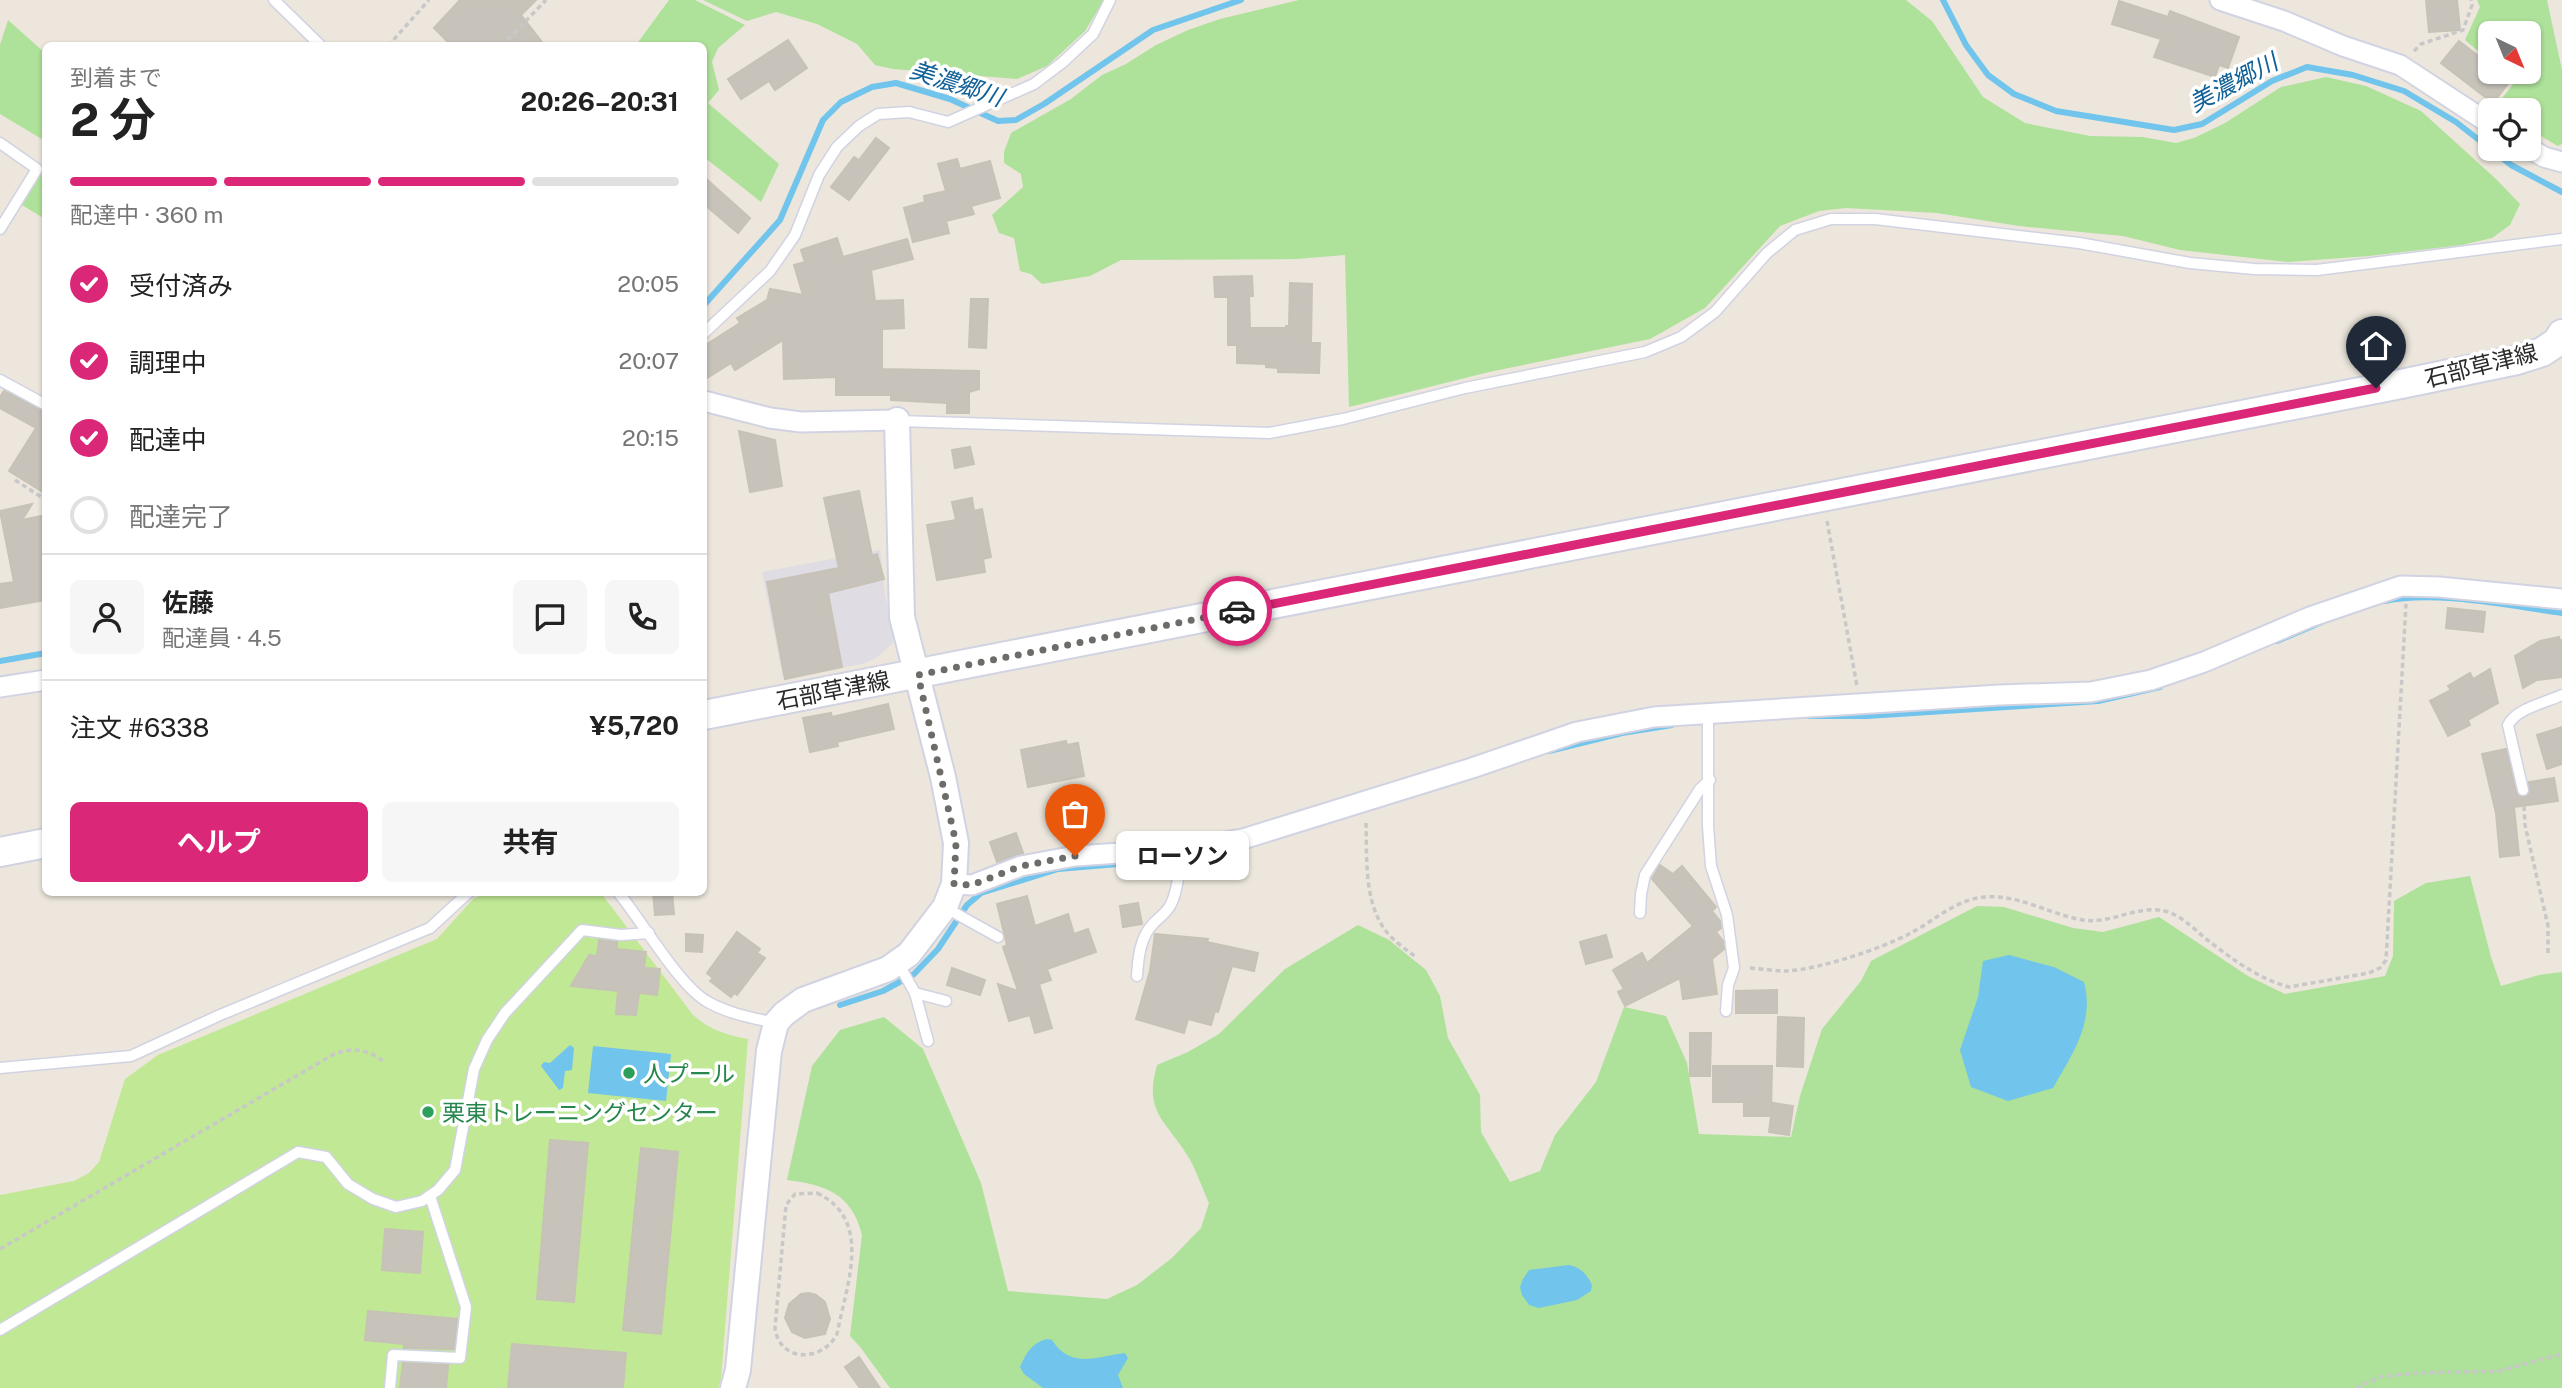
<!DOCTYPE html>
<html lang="ja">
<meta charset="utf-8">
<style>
body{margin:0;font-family:"Public Sans","Noto Sans JP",sans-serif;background:#f6f6f6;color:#222;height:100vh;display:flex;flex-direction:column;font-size:26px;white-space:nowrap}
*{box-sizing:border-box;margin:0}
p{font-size:23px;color:#767676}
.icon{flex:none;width:38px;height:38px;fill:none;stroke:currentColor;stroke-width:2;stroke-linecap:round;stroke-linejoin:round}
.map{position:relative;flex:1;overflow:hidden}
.drawer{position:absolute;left:42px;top:42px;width:665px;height:854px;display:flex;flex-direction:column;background:#fff;border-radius:10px;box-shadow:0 2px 5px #0004}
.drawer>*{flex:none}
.needle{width:46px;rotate:137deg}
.fabs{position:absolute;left:2478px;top:21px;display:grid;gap:14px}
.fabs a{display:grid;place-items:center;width:63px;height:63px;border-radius:10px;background:#fff;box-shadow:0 2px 5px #0004;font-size:35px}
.pin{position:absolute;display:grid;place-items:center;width:60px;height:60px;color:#fff;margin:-72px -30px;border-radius:50% 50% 50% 0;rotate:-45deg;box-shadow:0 0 7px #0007}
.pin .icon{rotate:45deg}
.courier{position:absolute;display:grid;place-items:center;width:70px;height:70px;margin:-35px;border:5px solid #db2777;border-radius:50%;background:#fff;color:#222;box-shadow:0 2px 9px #0007}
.bubble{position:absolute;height:49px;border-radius:10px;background:#fff;box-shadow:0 2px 5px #0004;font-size:23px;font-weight:700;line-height:49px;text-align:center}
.overview em{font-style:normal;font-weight:700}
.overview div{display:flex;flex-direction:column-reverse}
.overview{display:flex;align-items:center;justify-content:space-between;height:119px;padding:0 28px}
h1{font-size:46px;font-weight:700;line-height:52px}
.bar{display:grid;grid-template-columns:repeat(4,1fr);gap:10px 7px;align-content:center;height:84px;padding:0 28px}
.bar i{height:9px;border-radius:5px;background:#e0e0e0}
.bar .active{background:#db2777}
.bar p{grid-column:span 4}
.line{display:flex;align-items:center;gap:18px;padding:0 28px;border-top:2px solid #e0e0e0}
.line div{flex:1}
.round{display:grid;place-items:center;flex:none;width:74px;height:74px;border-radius:10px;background:#f6f6f6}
ol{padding:0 28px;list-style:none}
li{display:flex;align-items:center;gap:21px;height:77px}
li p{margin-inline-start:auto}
li .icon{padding:7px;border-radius:50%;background:#db2777;color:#fff;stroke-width:4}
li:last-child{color:#767676}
li i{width:38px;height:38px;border:4px solid #e0e0e0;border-radius:50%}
.action{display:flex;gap:14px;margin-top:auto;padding:14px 28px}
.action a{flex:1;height:80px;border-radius:10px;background:#db2777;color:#fff;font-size:28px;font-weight:700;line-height:80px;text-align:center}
.action a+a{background:#f6f6f6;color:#222}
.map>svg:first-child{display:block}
.industrial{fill:#dfdce4}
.green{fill:#aee199}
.pitch{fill:#c0e895}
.water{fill:#71c4eb}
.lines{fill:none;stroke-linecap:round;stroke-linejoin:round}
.stream{stroke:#71c4eb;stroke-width:6}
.building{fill:#c7c3bb;stroke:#c7c2b6;stroke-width:2}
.service-casing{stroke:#d1d3e2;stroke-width:13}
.minor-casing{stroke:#d1d3e2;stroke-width:23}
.tertiary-casing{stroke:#d1d3e2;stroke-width:28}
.secondary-casing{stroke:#d1d3e2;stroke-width:32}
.path{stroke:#c8c8c8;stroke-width:3.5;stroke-dasharray:5 3.5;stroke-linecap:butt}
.service{stroke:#fff;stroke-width:10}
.minor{stroke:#fff;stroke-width:19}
.tertiary{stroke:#fff;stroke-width:24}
.secondary{stroke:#fff;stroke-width:28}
.done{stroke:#6e6c68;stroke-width:7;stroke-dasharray:0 12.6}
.route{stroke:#db2777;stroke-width:9}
.leisure-dot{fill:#2e9e5b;stroke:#fff;stroke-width:2.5}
.labels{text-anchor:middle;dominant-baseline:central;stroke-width:7;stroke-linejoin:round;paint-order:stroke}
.street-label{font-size:23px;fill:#2a2a2a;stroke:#fff}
.leisure-label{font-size:23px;fill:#27864d;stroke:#fff;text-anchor:start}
.water-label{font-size:24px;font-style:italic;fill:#106197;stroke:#fff}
</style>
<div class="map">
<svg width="2562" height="1388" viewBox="0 0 2562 1388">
<rect width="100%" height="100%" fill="#ece6dc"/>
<polygon class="industrial" points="880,550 885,595 894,636 892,644 876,658 863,664 783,678 762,572"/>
<g class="green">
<polygon points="669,0 695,0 745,25 718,48 712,62 719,90 708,103 779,164 761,202 704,157 704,46 636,45"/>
<polygon points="703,0 1104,0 1085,31 1047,66 1017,79 893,69 875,65 857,44 817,24 776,12 747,21"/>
<polygon points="1299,0 1906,0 1932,21 1983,97 2025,123 2090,136 2143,137 2176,143 2194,138 2225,123 2281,87 2326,77 2366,86 2421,111 2496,179 2520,204 2510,225 2492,238 2462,245 2369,256 2288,262 2180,250 2123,236 2019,226 1937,213 1846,208 1819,211 1780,226 1705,308 1650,339 1489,372 1349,407 1345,255 1296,259 1121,260 1090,276 1042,284 1031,274 1020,271 1014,238 999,233 992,215 1023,187 1021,174 1004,163 1004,152 1011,133 1071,99 1102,75 1126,64 1156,45 1188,30 1220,19"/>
<polygon points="2477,0 2547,0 2562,70 2562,144 2558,146 2529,129 2529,110 2498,110 2494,108 2515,82 2504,72 2529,72 2529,33 2490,33 2490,61 2465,40 2480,7"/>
<polygon points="8,20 45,53 45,141 0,114 0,45"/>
<polygon points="45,167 45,219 22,205"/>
<path d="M2470,876L2491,957L2501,986L2539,975L2562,972V1388H890L861,1348L850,1336L862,1235C852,1193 825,1185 787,1180L812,1066L840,1030L884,1017L923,1049L981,1183L1008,1291L1107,1299L1137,1285L1172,1258L1201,1228L1209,1203C1202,1188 1197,1172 1189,1158C1167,1121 1143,1113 1157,1065L1188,1052L1219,1034L1285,969L1358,925L1389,940L1426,970L1440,996L1448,1038L1480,1095L1481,1132L1510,1182L1540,1171L1555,1135L1596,1082L1624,1007L1666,1016L1687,1063L1699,1134L1791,1137L1800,1096L1822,1029L1861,981L1871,961L1977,906L2004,907L2073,928L2103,932L2159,917L2248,976L2285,994L2385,976L2393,956L2394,901L2426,883Z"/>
</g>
<path class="pitch" d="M492,892L601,893L693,1015C710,1030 726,1035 748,1039L721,1379L718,1388H0V1195L74,1181L89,1173L99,1162L125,1079L158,1055L437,939L474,898Z"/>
<g class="water">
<path d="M2009,955L2054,967L2084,982C2095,1023 2072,1054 2053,1088L2008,1101L1971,1087L1960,1050L1978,997L1983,961Z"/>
<polygon points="570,1045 574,1048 572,1070 565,1071 563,1088 559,1090 541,1066 544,1062 550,1063"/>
<polygon points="593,1046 671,1054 666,1101 588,1093"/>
<path d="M1569,1265C1581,1268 1586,1273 1592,1285L1591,1291L1577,1300L1539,1308L1529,1305L1522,1295L1520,1287L1523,1279L1529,1270Z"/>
<path d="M1047,1339L1052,1340C1071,1370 1098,1356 1125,1353L1128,1358L1118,1375L1123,1388H1043L1024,1374L1020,1367C1026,1354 1031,1343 1047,1339Z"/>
</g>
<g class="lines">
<g class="stream">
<polyline points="1943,0 1966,45 1988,75 2014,94 2056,111 2174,130 2202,124 2272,81 2307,67 2353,75 2404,91 2456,122 2511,165 2562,192"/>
<polyline points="704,305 780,220 823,120 841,102 872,87 896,83 950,99 998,121 1016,120 1044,104 1153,30 1241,0"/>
<path d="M2385,601C2435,590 2511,606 2562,613"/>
<polyline points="2277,641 2322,622"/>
<polyline points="0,661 46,653"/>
<polyline points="1809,716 1867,716 2098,701 2160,687"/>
<polyline points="1549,751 1622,733 1672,725"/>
<polyline points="840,1005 883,991 914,974 938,949 967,905 981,893 1058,869 1202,857 1232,850"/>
</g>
</g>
<g class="building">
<polygon points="460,0 536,0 521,15 545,46 452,46 434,28"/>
<polygon points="2426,0 2457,0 2460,30 2429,32"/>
<polygon points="2119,1 2168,17 2170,11 2239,37 2228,68 2219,65 2215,77 2154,57 2161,39 2112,24"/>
<polygon points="788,40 807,68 775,90 769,81 741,99 728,79"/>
<polygon points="2459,41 2490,65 2490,72 2498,72 2510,81 2493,103 2441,63"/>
<polygon points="876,138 889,148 849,200 831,187 854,157 859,160"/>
<polygon points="957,159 960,169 990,161 1000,198 971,206 974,214 946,221 949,233 913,242 904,208 925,202 924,196 946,191 938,164"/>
<polygon points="704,177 750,218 738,233 704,204"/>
<polygon points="837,238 843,257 907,239 913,259 871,270 875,301 903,300 904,328 882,329 882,369 979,371 979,389 969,392 969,413 947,413 947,403 891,400 891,395 836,395 836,377 784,379 783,340 735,370 731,363 704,380 704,346 740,323 737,318 767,300 770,289 803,295 794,265 805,262 801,250"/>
<polygon points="1252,276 1253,296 1249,296 1250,328 1286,328 1286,326 1289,326 1290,283 1312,284 1311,343 1320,343 1319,373 1278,372 1278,368 1266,367 1266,364 1237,363 1237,345 1228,345 1228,297 1215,297 1214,277"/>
<polygon points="971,299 988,299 986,348 969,347"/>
<polygon points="4,391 46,412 46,494 9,471 36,428 0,408 0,397"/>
<polygon points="739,431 775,440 782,486 750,492"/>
<polygon points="970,447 974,464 955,468 952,450"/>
<polygon points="859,491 872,556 877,554 884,579 828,593 842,667 785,679 767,582 839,568 824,498"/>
<polygon points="972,498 974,511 982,509 991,557 983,559 985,572 937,580 927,525 956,520 952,502"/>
<polygon points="32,504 22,520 46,515 46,600 0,608 0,584 14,582 0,511"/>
<polygon points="2448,608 2485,612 2483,632 2446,628"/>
<polygon points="2559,637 2560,641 2562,640 2562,677 2537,680 2523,688 2515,656 2540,641"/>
<polygon points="2490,669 2498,703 2468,720 2470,725 2448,736 2430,701 2451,690 2448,686 2470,673 2473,679"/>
<polygon points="888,704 894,729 837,742 838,746 810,752 803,718 831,713 832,717"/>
<polygon points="2562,727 2562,764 2547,769 2537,735"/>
<polygon points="1066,741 1067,745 1078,743 1084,776 1028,787 1021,750"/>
<polygon points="2506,749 2518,796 2524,797 2529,795 2529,782 2554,778 2558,801 2514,807 2519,855 2500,857 2496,813 2482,754"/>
<polygon points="1016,833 1023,853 997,862 990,842"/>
<polygon points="1660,865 1673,874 1682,866 1716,907 1712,911 1720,921 1721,928 1716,932 1723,941 1724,949 1712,959 1717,994 1683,999 1680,978 1625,1006 1618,992 1624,989 1613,970 1642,953 1647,963 1693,926 1652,879"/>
<polygon points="653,892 672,892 674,914 655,915"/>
<polygon points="1027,896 1035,926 1068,914 1074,934 1088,929 1096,952 1047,969 1051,980 1039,984 1052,1028 1035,1033 1030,1015 1009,1021 998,984 1018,991 1003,947 1007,945 997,904"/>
<polygon points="1138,903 1142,924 1123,927 1120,906"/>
<polygon points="737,932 760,949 757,953 765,958 737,995 734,993 731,997 710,981 713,978 707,973"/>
<polygon points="686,934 703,935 702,952 686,951"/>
<polygon points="1155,934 1208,939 1207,942 1258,953 1254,971 1232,966 1218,1012 1215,1011 1211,1025 1188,1019 1184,1033 1136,1019 1150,971"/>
<polygon points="1606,935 1612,957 1586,964 1580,942"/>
<polygon points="599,940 617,942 617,949 646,952 644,968 660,969 657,995 639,993 636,1015 616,1014 618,991 571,986 589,955 597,956"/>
<polygon points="952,968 985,980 980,995 947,985"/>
<polygon points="1777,990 1777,1013 1736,1013 1736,991"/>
<polygon points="1778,1017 1804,1018 1803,1067 1777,1066"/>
<polygon points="1690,1033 1711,1033 1710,1076 1690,1076"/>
<polygon points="1713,1066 1772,1066 1771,1112 1773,1103 1793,1106 1789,1135 1769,1132 1771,1116 1744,1116 1744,1102 1713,1102"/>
<polygon points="550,1140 588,1143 574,1302 537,1299"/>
<polygon points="641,1148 678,1152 661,1334 623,1330"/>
<polygon points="385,1229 423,1232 420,1273 382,1270"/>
<polygon points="809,1293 816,1295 825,1302 830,1319 825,1334 805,1338 792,1332 785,1318 789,1304 801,1294"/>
<polygon points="368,1311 457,1319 454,1349 404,1348 404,1344 365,1340"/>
<polygon points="512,1344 626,1353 623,1388 508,1388"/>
<polygon points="859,1357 880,1388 860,1388 845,1367"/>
<polygon points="403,1363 448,1365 446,1388 400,1388"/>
</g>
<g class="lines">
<g class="service-casing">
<g id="service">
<polyline points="274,0 321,46"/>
<polyline points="0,143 37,169 0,229"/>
<polyline points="704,333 770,271 795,235 819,175 837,147 859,126 878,114 909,112 948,122 1034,84 1063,62 1093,34 1110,0"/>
<polyline points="0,380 46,405"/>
<polyline points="899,421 1269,433 1343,419 1465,388 1645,352 1681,337 1715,312 1767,253 1795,230 1831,219 1875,219 2079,243 2190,263 2254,269 2317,270 2562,239"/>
<polyline points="1708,714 1708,826 1711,866 1727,915 1734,968 1728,985 1726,1011"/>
<path d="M2523,790L2508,725C2517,708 2545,703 2562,695"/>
<path d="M618,892C642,921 679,986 708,1002C729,1014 753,1018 776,1023"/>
<polyline points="946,908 998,937"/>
<polyline points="1640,913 1641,894 1645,875 1700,789 1710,780"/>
<polyline points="898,963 915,993 946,1001"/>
<path d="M1137,976C1138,959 1140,937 1153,924C1159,917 1167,913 1171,904C1179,887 1179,867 1180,849"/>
<polyline points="915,993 928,1041"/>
<polyline points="0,1068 131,1056 220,1015 430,928 469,892"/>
<polyline points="0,1330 298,1152 326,1157 348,1184 373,1199 396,1207 422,1201 438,1190 455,1170 474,1069 487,1040 505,1013 582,930 621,935 649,933"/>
<polyline points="390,1388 393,1355 460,1358 466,1307 430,1196"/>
</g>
</g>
<g class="minor-casing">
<g id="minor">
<polyline points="2220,0 2284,21 2343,46 2400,65 2490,124"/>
<polyline points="2529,148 2544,157 2562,162"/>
<polyline points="704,401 770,418 801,422 897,420"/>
<polyline points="0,687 46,680"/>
<polyline points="954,884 972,885 1021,866 1075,856 1180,849 1243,839 1472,768 1577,732 1654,717 1999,695 2091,692 2151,680 2204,662 2310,617 2401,586 2439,587 2562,599"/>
</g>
</g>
<g class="tertiary-casing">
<polyline id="tertiary" points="733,1388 738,1370 769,1051 776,1023 784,1014 803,1000 888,969 909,954 945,907 954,884 956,843 943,777 902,617 897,420"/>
</g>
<g class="secondary-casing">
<g id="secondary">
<polyline points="704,715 2401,384 2517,360 2542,352 2557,342 2562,334"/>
<polyline points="0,852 46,843"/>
</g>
</g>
<g class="path">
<polyline points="388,46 429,0"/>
<polyline points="502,46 546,0"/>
<polyline points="2414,51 2421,44 2463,30 2472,5 2471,0"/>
<polyline points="15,480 46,500"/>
<polyline points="1827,521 1857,686"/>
<polyline points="2524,806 2525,825 2548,926 2548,955"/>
<path d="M1366,823C1367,856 1364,898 1383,927C1391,939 1405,949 1416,957"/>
<path d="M1750,968C1762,969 1775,971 1787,971C1820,969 1880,949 1909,934C1934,921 1956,899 1985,897C2019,894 2051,915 2083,920C2116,925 2145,898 2177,916C2187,922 2197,931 2206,939C2231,958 2258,979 2289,987L2369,973L2380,968L2386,960L2406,604"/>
<path d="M817,1193C874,1220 846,1286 837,1334C822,1363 779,1362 775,1328L786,1205L795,1194Z"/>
<path d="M0,1249L334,1054C353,1047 368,1049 384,1062"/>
<polyline points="2356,1388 2380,1377 2417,1373 2499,1371 2562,1354"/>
</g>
<use href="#service" class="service"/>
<use href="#minor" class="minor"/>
<use href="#tertiary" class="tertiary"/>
<use href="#secondary" class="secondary"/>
</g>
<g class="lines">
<polyline class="done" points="1075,856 1021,866 972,885 954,884 956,843 918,675 1237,611"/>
<polyline class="route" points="1237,611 2376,388"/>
</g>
<g class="leisure-dot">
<circle cx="629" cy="1073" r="7"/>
<circle cx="428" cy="1112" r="7"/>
</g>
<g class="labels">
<g class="street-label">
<text transform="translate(2481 365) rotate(-14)">石部草津線</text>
<text transform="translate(833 690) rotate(-11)">石部草津線</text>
</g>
<g class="leisure-label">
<text x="643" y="1073">人プール</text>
<text x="442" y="1112">栗東トレーニングセンター</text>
</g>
<g class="water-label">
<text transform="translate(2233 82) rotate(-28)">美濃郷川</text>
<text transform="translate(957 83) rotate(18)">美濃郷川</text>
</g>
</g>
</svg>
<div class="fabs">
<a><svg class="needle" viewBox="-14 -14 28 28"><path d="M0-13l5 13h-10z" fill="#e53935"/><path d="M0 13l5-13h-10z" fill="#767676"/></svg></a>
<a><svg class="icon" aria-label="locate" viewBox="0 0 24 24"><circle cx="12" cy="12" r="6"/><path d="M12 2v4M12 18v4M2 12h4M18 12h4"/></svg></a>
</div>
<div class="pin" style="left:1075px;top:856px;background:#ea580c"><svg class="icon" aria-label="bag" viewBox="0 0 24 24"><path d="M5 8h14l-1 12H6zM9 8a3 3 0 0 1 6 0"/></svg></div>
<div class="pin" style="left:2376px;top:388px;background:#1f2937"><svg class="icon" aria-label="home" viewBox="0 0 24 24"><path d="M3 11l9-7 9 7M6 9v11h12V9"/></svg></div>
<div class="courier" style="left:1237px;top:611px"><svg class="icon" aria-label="car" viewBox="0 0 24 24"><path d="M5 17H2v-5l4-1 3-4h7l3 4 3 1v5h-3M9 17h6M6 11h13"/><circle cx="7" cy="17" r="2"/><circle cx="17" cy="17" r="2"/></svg></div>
<div class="bubble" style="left:1116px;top:831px;width:133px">ローソン</div>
<section class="drawer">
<div class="overview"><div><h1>2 分</h1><p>到着まで</p></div><em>20:26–20:31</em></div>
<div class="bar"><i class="active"></i><i class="active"></i><i class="active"></i><i></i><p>配達中 · 360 m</p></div>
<ol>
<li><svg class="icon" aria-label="check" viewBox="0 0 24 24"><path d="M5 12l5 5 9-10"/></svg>受付済み<p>20:05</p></li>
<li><svg class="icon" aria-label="check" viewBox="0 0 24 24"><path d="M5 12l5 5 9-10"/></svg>調理中<p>20:07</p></li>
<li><svg class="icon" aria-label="check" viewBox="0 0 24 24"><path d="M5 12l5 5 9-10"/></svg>配達中<p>20:15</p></li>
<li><i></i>配達完了</li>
</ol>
<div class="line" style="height:126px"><a class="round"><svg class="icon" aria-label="person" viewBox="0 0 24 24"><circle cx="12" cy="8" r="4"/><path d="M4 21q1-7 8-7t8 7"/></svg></a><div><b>佐藤</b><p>配達員 · 4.5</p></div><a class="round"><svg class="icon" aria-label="chat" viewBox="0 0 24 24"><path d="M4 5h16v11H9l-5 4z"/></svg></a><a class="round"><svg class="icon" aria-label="phone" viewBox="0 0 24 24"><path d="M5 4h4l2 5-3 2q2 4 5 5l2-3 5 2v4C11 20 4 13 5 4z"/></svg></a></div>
<div class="line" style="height:91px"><div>注文 #6338</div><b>¥5,720</b></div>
<div class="action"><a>ヘルプ</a><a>共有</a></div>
</section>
</div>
